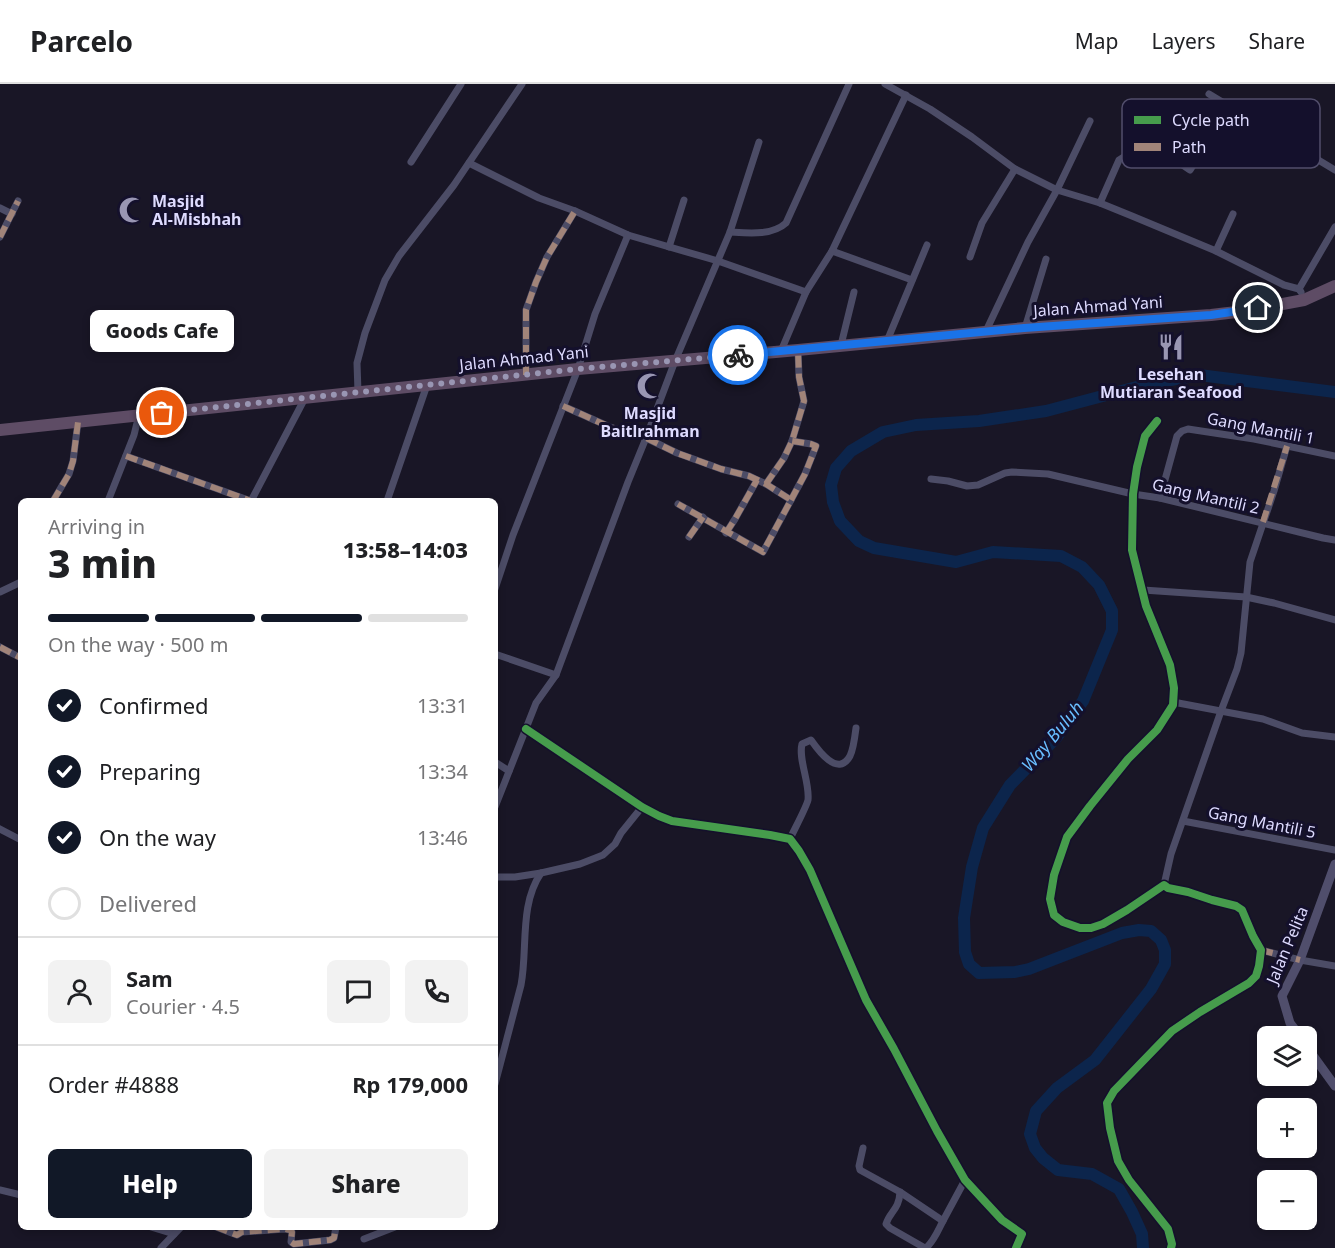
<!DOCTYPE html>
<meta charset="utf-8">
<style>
body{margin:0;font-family:"Noto Sans",sans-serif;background:#f2f2f2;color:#202124;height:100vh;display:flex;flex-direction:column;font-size:22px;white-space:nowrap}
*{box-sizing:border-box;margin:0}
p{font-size:20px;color:#757577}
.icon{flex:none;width:33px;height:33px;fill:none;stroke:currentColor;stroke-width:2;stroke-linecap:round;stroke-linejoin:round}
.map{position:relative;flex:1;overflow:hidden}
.sheet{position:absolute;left:18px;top:414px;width:480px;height:732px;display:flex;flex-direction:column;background:#fff;border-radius:9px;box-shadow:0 3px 9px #0003}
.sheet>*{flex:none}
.buttons{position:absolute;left:1257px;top:942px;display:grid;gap:12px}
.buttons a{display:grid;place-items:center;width:60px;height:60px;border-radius:9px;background:#fff;box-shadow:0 3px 9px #0003;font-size:30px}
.pin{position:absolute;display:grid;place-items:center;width:51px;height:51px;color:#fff;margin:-26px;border:3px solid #fff;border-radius:50%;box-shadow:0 2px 6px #0007}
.courier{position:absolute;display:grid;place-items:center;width:60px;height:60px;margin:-30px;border:4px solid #1a73e8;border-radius:50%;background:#fff;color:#222;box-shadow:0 2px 8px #0007}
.bubble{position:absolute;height:42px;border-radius:9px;background:#fff;box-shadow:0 3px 9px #0003;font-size:20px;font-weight:800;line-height:42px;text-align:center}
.headline em{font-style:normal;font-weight:800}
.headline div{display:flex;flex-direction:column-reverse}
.headline{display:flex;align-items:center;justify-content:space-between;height:102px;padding:0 30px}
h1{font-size:39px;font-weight:800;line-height:45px}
.bar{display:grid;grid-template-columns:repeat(4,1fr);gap:9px 6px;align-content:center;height:72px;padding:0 30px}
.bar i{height:8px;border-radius:4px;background:#e0e0e0}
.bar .selected{background:#111827}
.bar p{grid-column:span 4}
.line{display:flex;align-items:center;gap:15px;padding:0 30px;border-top:2px solid #e0e0e0}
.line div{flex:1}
.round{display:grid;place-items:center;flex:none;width:63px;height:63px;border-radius:9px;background:#f2f2f2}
ol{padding:0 30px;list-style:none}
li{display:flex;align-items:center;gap:18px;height:66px}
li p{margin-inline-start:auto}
li .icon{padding:6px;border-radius:50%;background:#111827;color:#fff;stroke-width:4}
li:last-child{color:#757577}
li i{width:33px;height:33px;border:3px solid #e0e0e0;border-radius:50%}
.action{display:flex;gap:12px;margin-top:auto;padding:12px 30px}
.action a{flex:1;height:69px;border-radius:9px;background:#111827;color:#fff;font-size:24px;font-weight:800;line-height:69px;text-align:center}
.action a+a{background:#f2f2f2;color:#202124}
header{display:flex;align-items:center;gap:36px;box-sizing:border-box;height:84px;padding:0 30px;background:#fff;border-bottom:2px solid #e0e0e0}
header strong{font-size:28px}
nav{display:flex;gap:33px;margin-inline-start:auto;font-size:21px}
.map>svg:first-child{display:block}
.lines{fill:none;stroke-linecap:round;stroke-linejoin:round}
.river{stroke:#0c254c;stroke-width:12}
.street{stroke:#4c4c66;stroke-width:7}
.secondary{stroke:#504e6c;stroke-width:9}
.highway{stroke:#5e4c65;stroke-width:12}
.quiet{stroke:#a18479;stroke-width:6;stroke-dasharray:12 6;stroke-linecap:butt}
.cycleway-casing{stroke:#14102c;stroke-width:11}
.cycleway{stroke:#469c4c;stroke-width:8}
.done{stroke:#9996b3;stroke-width:6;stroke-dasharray:0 10.8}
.route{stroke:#1a73e8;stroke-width:8}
.labels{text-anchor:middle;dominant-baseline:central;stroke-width:6;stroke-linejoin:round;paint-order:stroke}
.poi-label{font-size:16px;font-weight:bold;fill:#dedbff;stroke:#14102c}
.street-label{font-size:16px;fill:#dedbff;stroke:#14102c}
.water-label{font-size:18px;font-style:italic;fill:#69bdff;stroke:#14102c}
.key{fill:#14102c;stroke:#514d6b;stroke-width:1.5}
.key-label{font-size:16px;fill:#dedbff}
</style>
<header>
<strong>Parcelo</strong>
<nav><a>Map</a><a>Layers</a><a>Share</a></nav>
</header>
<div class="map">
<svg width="1335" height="1164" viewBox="0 0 1335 1164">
<rect width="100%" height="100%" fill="#191626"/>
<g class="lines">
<polyline class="river" points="1143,1164 1142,1150 1132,1128 1119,1105 1092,1090 1058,1086 1043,1074 1035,1064 1030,1050 1036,1027 1057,1004 1095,976 1151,905 1165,880 1165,866 1161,856 1151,847 1139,846 1122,849 1029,885 1015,888 979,889 969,880 965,868 964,834 972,783 983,744 1010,701 1056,654 1083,617 1112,546 1112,527 1099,501 1082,483 1061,472 993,468 956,478 874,464 859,457 840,437 833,418 831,401 836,384 851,367 883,348 916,341 979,337 1046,327 1148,300 1199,291 1335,308"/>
<g class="street">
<polyline points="885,0 930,25 972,53 1015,85 1057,106 1100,119 1132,132 1216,167 1284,201 1299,205"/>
<polyline points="1209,10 1335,86"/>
<polyline points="411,78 461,0"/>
<polyline points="469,79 539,114 575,127 628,151 718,177 806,208"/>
<path d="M1100,119L1119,76C1131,67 1152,66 1165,71C1174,74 1182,81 1190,86L1230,23"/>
<polyline points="0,124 12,130"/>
<path d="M730,148C747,149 772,152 786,139L849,0"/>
<polyline points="0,153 18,117"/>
<polyline points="669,163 684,116"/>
<polyline points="832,167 912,196"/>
<polyline points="1216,167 1233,130"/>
<polyline points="970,173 982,139 1015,85"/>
<polyline points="1301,208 1299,205 1335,143"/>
<polyline points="1025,244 1046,175"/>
<polyline points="986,247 1028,158 1057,106 1090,37"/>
<polyline points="887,257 927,161"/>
<polyline points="841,261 854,208"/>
<polyline points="781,267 806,208 832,167 906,11"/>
<polyline points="526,291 526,226 536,198 547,173 575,127"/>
<polyline points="358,308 357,279 365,249 385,196 399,172 454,101 522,0"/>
<polyline points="563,322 610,343 646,354 677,369 721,385 749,392 766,400 791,416 763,468 678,420"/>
<polyline points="1157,337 1145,352 1137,383 1133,410 1132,466 1146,522 1170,581 1174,604 1173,621 1157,646 1128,675 1090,722 1067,753 1054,791 1050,815 1054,831 1063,838 1080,844 1091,844 1103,840 1127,826 1164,801 1168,804 1188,808 1212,816 1236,822 1242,826 1253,852 1261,866 1259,882 1256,892 1249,899 1200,928 1172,947 1114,1007 1107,1019 1110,1044 1118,1077 1129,1096 1168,1145 1172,1160 1171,1164"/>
<polyline points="126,372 251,417"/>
<polyline points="931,395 948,397 967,402 978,401 1005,389 1012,388 1048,390 1133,410 1160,414 1323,454 1335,456"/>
<polyline points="766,400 784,374 792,357 804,317 799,293 798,266"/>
<polyline points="1160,414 1177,352 1182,347 1188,345 1254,355 1335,372"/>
<polyline points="791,416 805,390 816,362 811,360 792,357"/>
<polyline points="53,417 69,390 73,377 78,338"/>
<polyline points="108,417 134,351 139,331"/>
<polyline points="251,417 305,314"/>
<polyline points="387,417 427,301"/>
<polyline points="726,449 735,435 757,396"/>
<polyline points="689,453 703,433"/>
<polyline points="495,505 513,451 578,285 595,230 628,151"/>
<polyline points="1143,506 1246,513 1274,519 1335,536"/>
<polyline points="0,508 21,498"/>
<polyline points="0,563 21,574"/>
<polyline points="495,570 556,591"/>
<polyline points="1173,618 1263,635 1302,649 1335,653"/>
<polyline points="526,645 642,723 659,732 672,737 770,751 790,755 799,767 810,786 866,916 894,965 937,1047 965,1096 1002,1136 1022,1150 1016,1164"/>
<polyline points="495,678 509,687"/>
<polyline points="495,723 536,619 556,591 628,398 646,354 675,277 730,148 759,58"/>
<polyline points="1183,737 1335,766"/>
<polyline points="0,745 21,756"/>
<path d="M790,755C794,746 806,724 808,716C810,699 798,675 802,660L811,656C818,666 838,694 850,672C853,666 855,652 856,644"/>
<polyline points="495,793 515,793 541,789 580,780 603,771 615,760 621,749 642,723"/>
<polyline points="1164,801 1171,770 1221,627 1237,585 1241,569 1250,478 1274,407 1287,362"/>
<polyline points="1261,866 1300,876 1335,882"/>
<path d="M495,1000L521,901C528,865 519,821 541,789"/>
<polyline points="863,1064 859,1082 860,1086 900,1108 943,1137"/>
<polyline points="0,1106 21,1111"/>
<path d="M900,1108C899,1126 890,1127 886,1140L890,1144L925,1164"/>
<polyline points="151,1143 174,1150"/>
<polyline points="216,1143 237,1151 242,1148 285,1145 290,1146 292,1148 291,1158 294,1160 330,1156 334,1154 336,1143"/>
<polyline points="364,1155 395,1143"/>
<polyline points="161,1164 181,1143"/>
<path d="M926,1164C935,1156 938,1146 944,1135C951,1122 958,1109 965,1096"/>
</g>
<g class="secondary">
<polyline points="1300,952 1290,939 1282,912 1300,876 1335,780"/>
<polyline points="1306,962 1335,1002"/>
</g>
<polyline class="highway" points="0,346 578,285 798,266 1025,244 1211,231 1245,227 1304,216 1335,202"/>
<g class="quiet">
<polyline points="0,153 18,117"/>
<polyline points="526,291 526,226 536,198 547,173 575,127"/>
<polyline points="563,322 610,343 646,354 677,369 721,385 749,392 766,400 791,416 763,468 678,420"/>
<polyline points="126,372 251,417"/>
<polyline points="766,400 784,374 792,357 804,317 799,293 798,266"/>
<polyline points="791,416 805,390 816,362 811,360 792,357"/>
<polyline points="53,417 69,390 73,377 78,338"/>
<polyline points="1263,438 1287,362"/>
<polyline points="726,449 735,435 757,396"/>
<polyline points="689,453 703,433"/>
<polyline points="0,563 21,574"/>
<polyline points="1261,866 1300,876"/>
<polyline points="216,1143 237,1151 242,1148 285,1145 290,1146 292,1148 291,1158 294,1160 330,1156 334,1154 336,1143"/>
</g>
<g class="cycleway-casing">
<g id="cycleway">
<polyline points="1157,337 1145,352 1137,383 1133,410 1132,466 1146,522 1170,581 1174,604 1173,621 1157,646 1128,675 1090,722 1067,753 1054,791 1050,815 1054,831 1063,838 1080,844 1091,844 1103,840 1127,826 1164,801 1168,804 1188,808 1212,816 1236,822 1242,826 1253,852 1261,866 1259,882 1256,892 1249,899 1200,928 1172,947 1114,1007 1107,1019 1110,1044 1118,1077 1129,1096 1168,1145 1172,1160 1171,1164"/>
<polyline points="526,645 642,723 659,732 672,737 770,751 790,755 799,767 810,786 866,916 894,965 937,1047 965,1096 1002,1136 1022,1150 1016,1164"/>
</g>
</g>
<use href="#cycleway" class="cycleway"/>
</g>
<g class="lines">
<polyline class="done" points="162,329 578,285 738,271"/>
<polyline class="route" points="738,271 1024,244 1211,231 1258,224"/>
</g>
<defs>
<g id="mosque-bare" transform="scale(2.07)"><path d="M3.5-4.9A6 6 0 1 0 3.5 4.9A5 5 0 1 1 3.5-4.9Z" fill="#9996b3" stroke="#14102c" stroke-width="2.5" paint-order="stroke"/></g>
<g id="restaurant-bare" transform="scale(2.07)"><path d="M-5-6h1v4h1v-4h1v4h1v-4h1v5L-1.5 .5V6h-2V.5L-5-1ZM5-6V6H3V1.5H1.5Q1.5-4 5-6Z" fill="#9996b3" stroke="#14102c" stroke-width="2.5" paint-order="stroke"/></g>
</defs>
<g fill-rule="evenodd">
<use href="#mosque-bare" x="132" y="126"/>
<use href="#restaurant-bare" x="1171" y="263"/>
<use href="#mosque-bare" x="650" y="302"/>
</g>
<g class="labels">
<g class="poi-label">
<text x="152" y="117" text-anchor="start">Masjid<tspan x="152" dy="18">Al-Misbhah</tspan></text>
<text x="1171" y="290">Lesehan<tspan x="1171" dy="18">Mutiaran Seafood</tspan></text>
<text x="650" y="329">Masjid<tspan x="650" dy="18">Baitlrahman</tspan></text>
</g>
<g class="street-label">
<text transform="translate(1098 222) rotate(-4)">Jalan Ahmad Yani</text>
<text transform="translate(524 274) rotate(-6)">Jalan Ahmad Yani</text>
<text transform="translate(1261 344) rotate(11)">Gang Mantili 1</text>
<text transform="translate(1206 412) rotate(13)">Gang Mantili 2</text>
<text transform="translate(1262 738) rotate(11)">Gang Mantili 5</text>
<text transform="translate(1287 861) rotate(-67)">Jalan Pelita</text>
</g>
<g class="water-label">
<text transform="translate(1052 652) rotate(-50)">Way Buluh</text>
</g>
</g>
<rect x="1122" y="15" width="198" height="69" rx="9" class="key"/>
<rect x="1134" y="32" width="27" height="8" fill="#469c4c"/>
<rect x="1134" y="59" width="27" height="8" fill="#a18479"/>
<g class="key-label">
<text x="1172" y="42">Cycle path</text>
<text x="1172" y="69">Path</text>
</g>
</svg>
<div class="buttons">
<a><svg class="icon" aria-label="layers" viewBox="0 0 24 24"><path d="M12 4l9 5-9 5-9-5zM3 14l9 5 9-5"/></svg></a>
<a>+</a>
<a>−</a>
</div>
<div class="pin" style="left:162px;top:329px;background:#ea580c"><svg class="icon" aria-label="bag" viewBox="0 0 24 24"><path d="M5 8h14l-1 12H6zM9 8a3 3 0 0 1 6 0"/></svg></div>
<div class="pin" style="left:1258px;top:224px;background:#1f2937"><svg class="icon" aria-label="home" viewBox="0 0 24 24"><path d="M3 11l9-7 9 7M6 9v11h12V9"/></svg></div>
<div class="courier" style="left:738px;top:271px"><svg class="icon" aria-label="bike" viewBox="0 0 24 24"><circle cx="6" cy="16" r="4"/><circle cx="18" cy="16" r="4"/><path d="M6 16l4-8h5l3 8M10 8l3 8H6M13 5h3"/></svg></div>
<div class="bubble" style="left:90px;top:226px;width:144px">Goods Cafe</div>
<section class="sheet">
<div class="headline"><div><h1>3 min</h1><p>Arriving in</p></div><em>13:58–14:03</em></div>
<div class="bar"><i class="selected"></i><i class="selected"></i><i class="selected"></i><i></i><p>On the way · 500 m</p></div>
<ol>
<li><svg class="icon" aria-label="check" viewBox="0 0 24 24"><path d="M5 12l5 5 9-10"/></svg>Confirmed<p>13:31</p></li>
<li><svg class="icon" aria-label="check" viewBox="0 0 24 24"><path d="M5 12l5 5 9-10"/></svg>Preparing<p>13:34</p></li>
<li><svg class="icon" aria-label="check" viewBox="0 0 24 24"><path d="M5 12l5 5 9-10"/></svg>On the way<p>13:46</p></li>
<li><i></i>Delivered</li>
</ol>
<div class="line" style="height:108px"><a class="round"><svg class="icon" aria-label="person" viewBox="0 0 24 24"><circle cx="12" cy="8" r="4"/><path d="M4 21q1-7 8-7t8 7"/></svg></a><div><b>Sam</b><p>Courier · 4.5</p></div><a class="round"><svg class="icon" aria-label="chat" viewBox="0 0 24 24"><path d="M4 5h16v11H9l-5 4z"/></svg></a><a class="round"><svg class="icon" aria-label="phone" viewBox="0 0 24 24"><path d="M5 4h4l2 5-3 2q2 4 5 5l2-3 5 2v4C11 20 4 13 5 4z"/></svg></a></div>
<div class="line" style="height:78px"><div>Order #4888</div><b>Rp 179,000</b></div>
<div class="action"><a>Help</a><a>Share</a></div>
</section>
</div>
